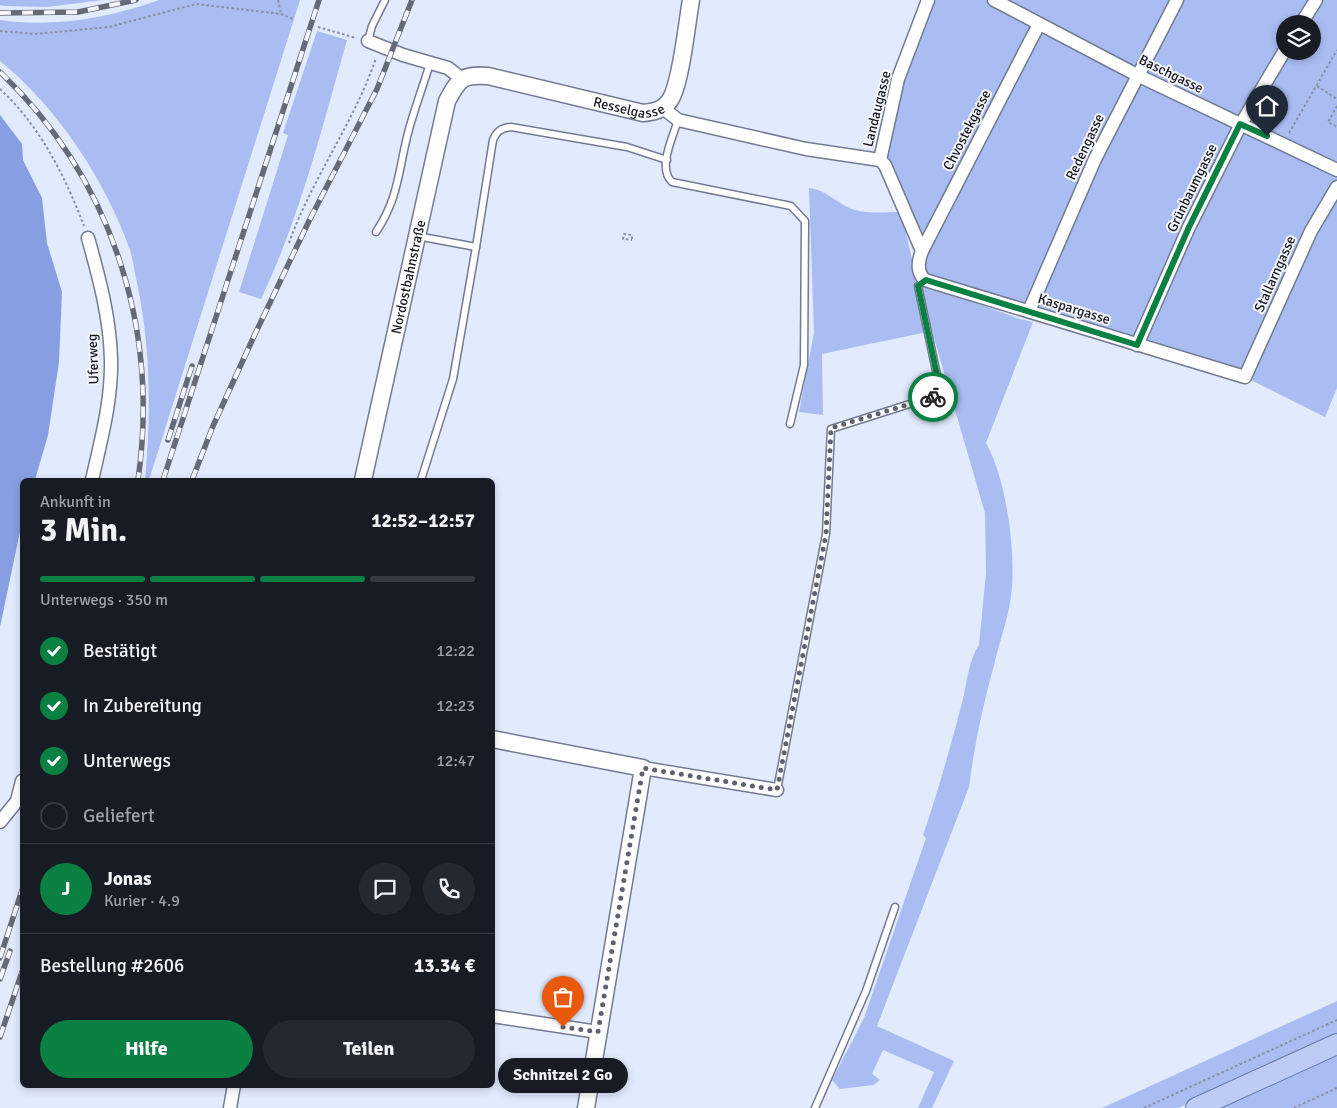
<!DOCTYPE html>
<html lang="de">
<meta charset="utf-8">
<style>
body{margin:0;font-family:Signika,sans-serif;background:#242831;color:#f1f3f6;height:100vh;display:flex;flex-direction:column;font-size:19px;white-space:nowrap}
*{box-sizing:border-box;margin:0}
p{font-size:16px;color:#9ea1a6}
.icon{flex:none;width:28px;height:28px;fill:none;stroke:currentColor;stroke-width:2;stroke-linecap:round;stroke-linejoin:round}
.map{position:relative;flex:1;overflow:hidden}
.panel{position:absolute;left:20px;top:478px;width:475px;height:610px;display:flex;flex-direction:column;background:#171b24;border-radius:8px;box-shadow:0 2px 8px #0003}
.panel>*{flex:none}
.fabs{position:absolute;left:1276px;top:15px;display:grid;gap:10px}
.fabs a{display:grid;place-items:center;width:45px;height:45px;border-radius:50%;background:#171b24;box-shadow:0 2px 8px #0003;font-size:25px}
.pin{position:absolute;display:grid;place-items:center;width:42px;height:42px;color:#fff;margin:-51px -21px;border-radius:50% 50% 50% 0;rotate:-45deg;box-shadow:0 0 5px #0007}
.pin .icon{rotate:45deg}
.courier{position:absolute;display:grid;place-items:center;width:50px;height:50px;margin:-25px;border:4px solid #0b8043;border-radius:50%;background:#fff;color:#222;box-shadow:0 1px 6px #0007}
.bubble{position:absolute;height:35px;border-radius:18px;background:#171b24;box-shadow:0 2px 8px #0003;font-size:16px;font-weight:700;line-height:35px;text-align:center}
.overview em{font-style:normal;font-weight:700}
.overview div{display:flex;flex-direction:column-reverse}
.overview{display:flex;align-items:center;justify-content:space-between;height:85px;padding:0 20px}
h1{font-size:32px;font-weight:700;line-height:38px}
.bar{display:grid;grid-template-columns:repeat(4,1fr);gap:8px 5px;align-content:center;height:60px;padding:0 20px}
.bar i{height:6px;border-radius:4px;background:#363941}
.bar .current{background:#0b8043}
.bar p{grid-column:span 4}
.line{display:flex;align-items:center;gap:12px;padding:0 20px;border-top:1px solid #363941}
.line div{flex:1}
.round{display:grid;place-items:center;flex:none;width:52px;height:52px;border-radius:26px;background:#242831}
ol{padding:0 20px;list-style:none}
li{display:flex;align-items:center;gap:15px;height:55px}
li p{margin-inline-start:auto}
li .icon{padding:5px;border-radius:50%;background:#0b8043;color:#fff;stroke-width:4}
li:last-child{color:#9ea1a6}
li i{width:28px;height:28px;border:2px solid #363941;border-radius:50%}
.button{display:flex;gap:10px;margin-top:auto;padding:10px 20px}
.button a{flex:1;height:58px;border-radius:30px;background:#0b8043;color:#fff;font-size:20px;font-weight:700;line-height:58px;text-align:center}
.button a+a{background:#242831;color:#f1f3f6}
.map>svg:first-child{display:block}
.green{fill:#aabdf2;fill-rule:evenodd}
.water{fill:#889ee2}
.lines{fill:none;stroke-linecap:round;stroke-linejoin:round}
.service-casing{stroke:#737b92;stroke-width:9}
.minor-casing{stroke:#737b92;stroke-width:15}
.tertiary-casing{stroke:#737b92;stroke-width:19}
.primary-casing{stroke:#6677a8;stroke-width:22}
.path{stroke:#888e9d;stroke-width:2;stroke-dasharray:2.5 2.5;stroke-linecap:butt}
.service{stroke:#fff;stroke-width:6}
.minor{stroke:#fff;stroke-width:12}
.tertiary{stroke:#fff;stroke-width:16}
.primary{stroke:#bdcbf6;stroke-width:20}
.rail-casing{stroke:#656a77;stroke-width:5.5}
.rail{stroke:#f5f7fc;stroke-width:4;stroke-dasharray:11;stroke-linecap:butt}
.done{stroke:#5d626f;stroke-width:5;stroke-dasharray:0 9}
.route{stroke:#0b8043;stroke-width:6}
.labels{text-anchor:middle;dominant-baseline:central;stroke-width:4;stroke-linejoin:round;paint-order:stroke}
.street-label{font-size:14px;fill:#161922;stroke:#f5f7fc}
</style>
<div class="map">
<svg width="1337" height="1108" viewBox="0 0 1337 1108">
<rect width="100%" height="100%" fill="#e2eafe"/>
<g class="green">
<polygon points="0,0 103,0 47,7 5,6 0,5"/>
<path d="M159,0H300L149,480H145C151,415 151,348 137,283C135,273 133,261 130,250C105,180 58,108 0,61V20C52,28 110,18 159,0Z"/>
<path d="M928,0H1337V388L1325,417L1245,377L925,280L885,165L893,96ZM1285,24H1312V51H1285Z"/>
<path d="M317,31L347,40C322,128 300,217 261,299L239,292L288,135L283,133Z"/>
<path d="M809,188C825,190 834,200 847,207C863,215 884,212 901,212L916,276L921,283L1020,319L1033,322L986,443C1006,478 1015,547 1012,587C1010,614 1000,639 994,665C983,705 974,746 969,787L877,1026L954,1061L932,1108H918L934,1072L883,1050L872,1074L880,1080L873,1085L840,1089L832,1080L864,1018L926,838L923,835C938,792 950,748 962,703C967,684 968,661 979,645L986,573L985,513L932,331L822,354L823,415L799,412L814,333Z"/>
<polygon points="1337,1001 1337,1036 1178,1108 1102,1108"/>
<polygon points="1337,1055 1337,1108 1221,1108"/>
</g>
<polygon class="water" points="0,115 22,144 23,160 42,198 47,243 62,292 59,362 48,435 35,480 22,480 22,522 0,627"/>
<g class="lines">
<g class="service-casing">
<g id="service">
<polyline points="368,41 372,26 385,0"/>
<path d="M678,120C673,137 657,168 672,182L791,206L805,221L804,365L790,424"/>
<path d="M376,232C398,199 398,174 407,137C413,112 423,87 430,63"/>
<polyline points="417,236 476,247 453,379 421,480"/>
<path d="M476,247L493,140C497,131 501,128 511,127L627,147L667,160"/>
<polyline points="777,790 826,534 831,429 941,394 918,286 925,280"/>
<polyline points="815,1108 866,991 895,907"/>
</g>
</g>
<g class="minor-casing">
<g id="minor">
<polyline points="994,0 1137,75 1337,170"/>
<path d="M1039,24L922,251C918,261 916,272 925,280L1245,377L1311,231L1337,187"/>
<polyline points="1301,24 1316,0"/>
<polyline points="368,41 403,55 448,68 462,79"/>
<polyline points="663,108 678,120 806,149 880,160"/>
<path d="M88,238C99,277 110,318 111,359C112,400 101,440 92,480"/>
<polyline points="922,251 885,165 880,160 898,79 928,0"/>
<polyline points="1029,311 1095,159 1177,0"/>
<polyline points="1137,345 1189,227 1241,124 1285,50"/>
<polyline points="643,768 777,790"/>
<polyline points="0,822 17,801 22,781"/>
<polyline points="492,1016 598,1032"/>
<polyline points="230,1108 234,1085"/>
</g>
</g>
<g class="tertiary-casing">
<g id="tertiary">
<path id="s1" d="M363,480L447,101C459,79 462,74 488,76L643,113C654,112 664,110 670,100C681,84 687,22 691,0"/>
<polyline points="492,739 643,768 586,1108"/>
</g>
</g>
<g class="primary-casing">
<polyline id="primary" points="1196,1108 1337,1044"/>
</g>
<g class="path">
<polyline points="278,0 281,14"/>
<polyline points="318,27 356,38"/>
<polyline points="0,31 35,34 109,27 196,4 281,14 293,19"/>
<polyline points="1317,86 1337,99"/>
<path d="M0,89C40,126 65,176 84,226"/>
<polyline points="1337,106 1328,122 1337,127"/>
<polyline points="1289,133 1337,50"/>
<polyline points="632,239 632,235 624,234 623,239 632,240"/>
<path d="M289,243C312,178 354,123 376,58"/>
<polyline points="1144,1108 1337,1020"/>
<polyline points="1294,1108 1337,1088"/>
</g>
<use href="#service" class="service"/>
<use href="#minor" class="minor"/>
<use href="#tertiary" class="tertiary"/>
<use href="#primary" class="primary"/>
<g class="rail-casing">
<g id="rail">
<polyline points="0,13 78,12 136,0"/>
<path d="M0,72C111,178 160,327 138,480"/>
<polyline points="168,440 192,366"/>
<polyline points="163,480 319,0"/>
<polyline points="192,480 213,426 255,334 309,221 377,89 412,0"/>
<polyline points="0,958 22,890"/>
<polyline points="0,979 10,951"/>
<polyline points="0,1037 22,972"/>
</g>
</g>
<use href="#rail" class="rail"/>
</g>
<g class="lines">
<polyline class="done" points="563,1027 598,1032 643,768 777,790 826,534 831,428 933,397"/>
<polyline class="route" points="933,397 941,394 918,286 926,280 1137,345 1189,227 1240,124 1267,136"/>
</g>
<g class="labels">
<g class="street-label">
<text transform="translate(1171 74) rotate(26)">Baschgasse</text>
<text stroke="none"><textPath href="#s1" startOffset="586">Resselgasse</textPath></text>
<text transform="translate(877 109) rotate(-76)">Landaugasse</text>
<text transform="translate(967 130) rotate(-63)">Chvostekgasse</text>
<text transform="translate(1085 147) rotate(-65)">Redengasse</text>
<text transform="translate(1192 188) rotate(-64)">Grünbaumgasse</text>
<text transform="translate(1275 274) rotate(-66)">Stallarngasse</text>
<text stroke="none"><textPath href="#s1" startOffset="208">Nordostbahnstraße</textPath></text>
<text transform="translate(1074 309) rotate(17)">Kaspargasse</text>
<text transform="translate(93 359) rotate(-92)">Uferweg</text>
</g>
</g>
</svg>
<div class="fabs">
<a><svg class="icon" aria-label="layers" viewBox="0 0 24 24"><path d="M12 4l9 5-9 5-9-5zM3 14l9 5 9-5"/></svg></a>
</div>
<div class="pin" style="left:563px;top:1027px;background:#ea580c"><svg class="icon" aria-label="bag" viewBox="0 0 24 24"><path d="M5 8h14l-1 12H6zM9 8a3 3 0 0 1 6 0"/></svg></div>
<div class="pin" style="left:1267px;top:136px;background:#1f2937"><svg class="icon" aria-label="home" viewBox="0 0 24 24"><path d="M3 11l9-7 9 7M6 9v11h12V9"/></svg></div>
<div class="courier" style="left:933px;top:397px"><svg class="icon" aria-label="bike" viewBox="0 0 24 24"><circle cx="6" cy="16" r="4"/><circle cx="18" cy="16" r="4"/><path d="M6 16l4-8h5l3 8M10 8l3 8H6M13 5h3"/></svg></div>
<div class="bubble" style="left:498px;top:1058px;width:130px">Schnitzel 2 Go</div>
<section class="panel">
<div class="overview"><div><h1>3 Min.</h1><p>Ankunft in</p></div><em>12:52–12:57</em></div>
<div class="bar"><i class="current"></i><i class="current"></i><i class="current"></i><i></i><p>Unterwegs · 350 m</p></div>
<ol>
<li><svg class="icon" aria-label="check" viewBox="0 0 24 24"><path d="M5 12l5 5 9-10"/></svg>Bestätigt<p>12:22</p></li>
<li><svg class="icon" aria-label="check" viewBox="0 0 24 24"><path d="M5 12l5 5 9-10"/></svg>In Zubereitung<p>12:23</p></li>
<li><svg class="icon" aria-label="check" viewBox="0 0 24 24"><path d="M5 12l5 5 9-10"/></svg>Unterwegs<p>12:47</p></li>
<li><i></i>Geliefert</li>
</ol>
<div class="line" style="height:90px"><b class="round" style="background:#0b8043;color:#fff">J</b><div><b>Jonas</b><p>Kurier · 4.9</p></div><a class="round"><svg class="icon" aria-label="chat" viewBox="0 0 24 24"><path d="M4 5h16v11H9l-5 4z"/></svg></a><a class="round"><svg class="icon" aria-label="phone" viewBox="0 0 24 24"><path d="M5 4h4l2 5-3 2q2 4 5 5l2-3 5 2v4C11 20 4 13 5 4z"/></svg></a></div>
<div class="line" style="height:65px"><div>Bestellung #2606</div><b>13.34 €</b></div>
<div class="button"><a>Hilfe</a><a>Teilen</a></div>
</section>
</div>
